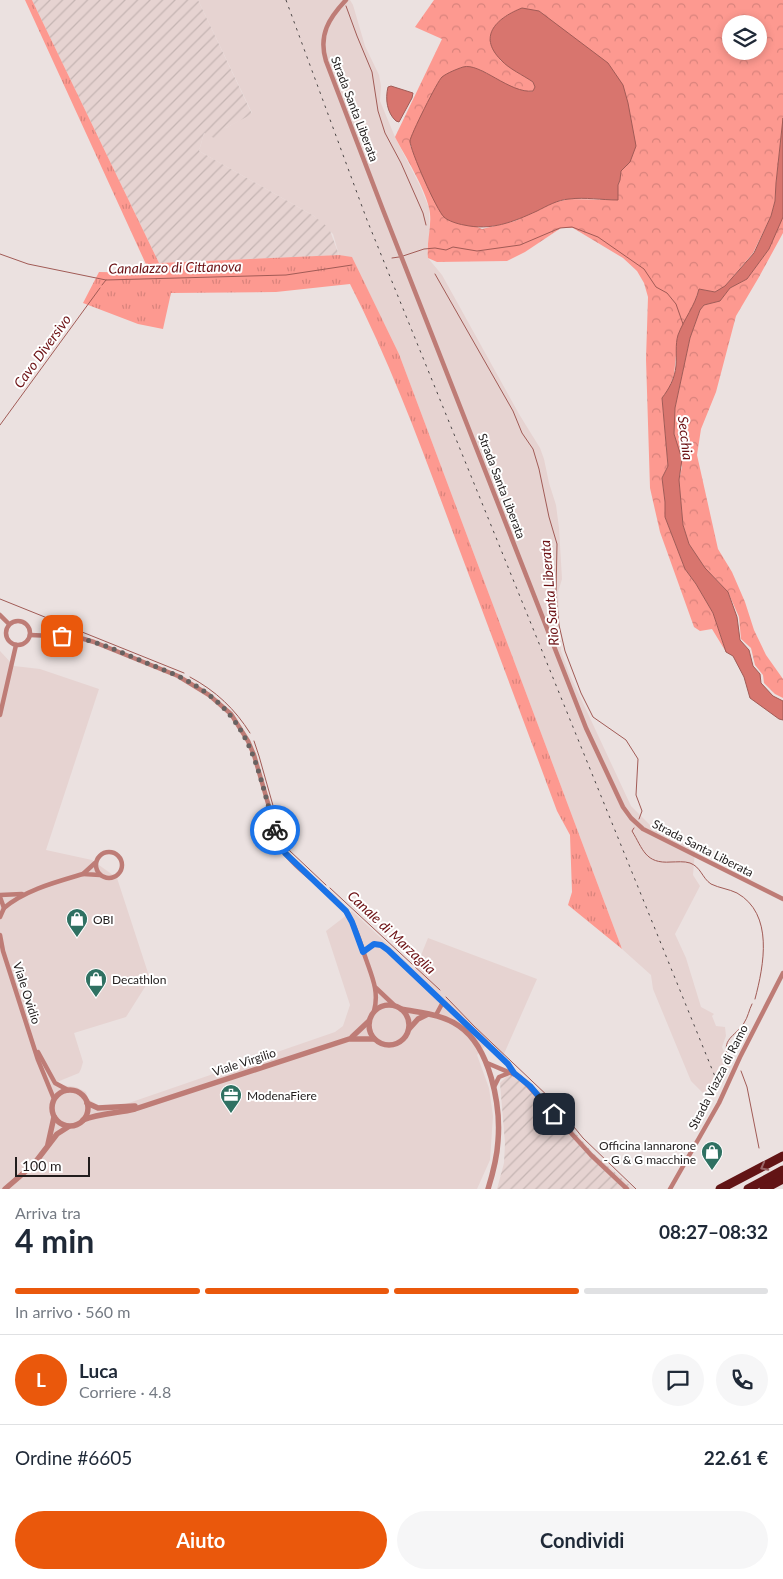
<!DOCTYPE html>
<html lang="it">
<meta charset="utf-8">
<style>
body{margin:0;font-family:Lato,sans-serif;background:#f6f6f7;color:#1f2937;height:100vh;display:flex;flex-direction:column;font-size:19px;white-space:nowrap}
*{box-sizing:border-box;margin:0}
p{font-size:16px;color:#747a83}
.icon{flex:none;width:28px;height:28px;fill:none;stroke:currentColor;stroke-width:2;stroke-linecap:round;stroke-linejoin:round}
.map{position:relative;height:1189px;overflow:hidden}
.panel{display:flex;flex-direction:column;background:#fff;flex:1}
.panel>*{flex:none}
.buttons{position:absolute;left:722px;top:15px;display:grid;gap:10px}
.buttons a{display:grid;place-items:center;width:45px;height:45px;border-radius:50%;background:#fff;box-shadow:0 2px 8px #0003;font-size:25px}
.scale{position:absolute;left:15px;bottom:12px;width:75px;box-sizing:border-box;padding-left:5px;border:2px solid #211d1d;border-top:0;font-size:14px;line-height:18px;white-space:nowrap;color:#211d1d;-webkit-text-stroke:4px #fff;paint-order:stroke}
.pin{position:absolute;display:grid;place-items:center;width:42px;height:42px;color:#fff;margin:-21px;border-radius:10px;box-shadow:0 2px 8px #0006}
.courier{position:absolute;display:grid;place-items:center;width:50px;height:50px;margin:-25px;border:4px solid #1a73e8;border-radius:50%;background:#fff;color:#222;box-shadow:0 1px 6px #0007}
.head em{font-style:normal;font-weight:700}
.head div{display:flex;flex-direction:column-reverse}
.head{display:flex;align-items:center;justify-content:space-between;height:85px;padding:0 15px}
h1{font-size:32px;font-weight:700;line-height:38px}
.bar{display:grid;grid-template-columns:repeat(4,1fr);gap:8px 5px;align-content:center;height:60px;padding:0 15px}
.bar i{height:6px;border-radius:4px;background:#e0e1e3}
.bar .on{background:#ea580c}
.bar p{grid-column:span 4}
.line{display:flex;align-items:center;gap:12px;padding:0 15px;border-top:1px solid #e0e1e3}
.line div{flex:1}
.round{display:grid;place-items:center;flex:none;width:52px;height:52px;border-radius:26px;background:#f6f6f7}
.action{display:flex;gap:10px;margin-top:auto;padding:10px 15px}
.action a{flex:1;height:58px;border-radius:30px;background:#ea580c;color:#fff;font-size:20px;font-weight:700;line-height:58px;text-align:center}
.action a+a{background:#f6f6f7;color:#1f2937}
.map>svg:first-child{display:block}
.built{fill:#e6d3d1}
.industrial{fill:url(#industrial-furrows)}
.grass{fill:url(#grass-tufts)}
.forest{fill:url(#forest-crowns);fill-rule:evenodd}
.water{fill:#d8756e;stroke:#a15b56}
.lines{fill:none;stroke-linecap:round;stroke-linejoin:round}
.stream{stroke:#a15b56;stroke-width:1}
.minor{stroke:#be7c76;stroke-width:4.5}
.tertiary{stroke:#be7c76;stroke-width:5.5}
.motorway{stroke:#621415;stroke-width:9}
.rail{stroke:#4b4646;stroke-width:1;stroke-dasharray:2.5 5;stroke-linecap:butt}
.oneway{stroke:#996667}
.done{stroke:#686261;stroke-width:5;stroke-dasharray:0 9}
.route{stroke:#1a73e8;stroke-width:6}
.labels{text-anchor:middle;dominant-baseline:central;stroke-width:4;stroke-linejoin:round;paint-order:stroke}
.street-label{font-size:12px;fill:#211d1d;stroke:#fff}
.poi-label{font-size:12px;fill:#211d1d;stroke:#fff;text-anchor:start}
.water-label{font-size:14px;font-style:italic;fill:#6c1114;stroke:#fff}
</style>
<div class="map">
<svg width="783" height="1189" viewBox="0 0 783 1189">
<defs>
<pattern id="industrial-furrows" width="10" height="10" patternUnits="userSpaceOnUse" patternTransform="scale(1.25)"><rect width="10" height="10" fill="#e6d3d1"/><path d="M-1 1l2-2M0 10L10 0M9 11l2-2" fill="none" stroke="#c5b5b3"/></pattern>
<pattern id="grass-tufts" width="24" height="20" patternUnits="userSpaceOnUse" patternTransform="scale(1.25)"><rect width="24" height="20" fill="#fd9990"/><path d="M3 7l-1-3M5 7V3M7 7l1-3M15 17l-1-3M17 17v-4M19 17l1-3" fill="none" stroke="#d9837c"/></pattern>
<pattern id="forest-crowns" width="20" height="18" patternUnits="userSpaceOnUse" patternTransform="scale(1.25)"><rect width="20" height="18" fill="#fd9990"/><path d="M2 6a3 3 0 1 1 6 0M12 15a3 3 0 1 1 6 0" fill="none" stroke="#d9837c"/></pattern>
</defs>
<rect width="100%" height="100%" fill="#ebe1e0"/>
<g class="built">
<polygon points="198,0 350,0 353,5 365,46 379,75 381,86 380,101 395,137 420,186 429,208 430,232 427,250 428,258 442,275 519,414 540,448 544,459 549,483 556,505 559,528 562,579 558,592 561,651 569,673 631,806 650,825 695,851 693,875 700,886 675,934 686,958 701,1007 714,1014 712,1016 716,1026 725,1027 726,1036 722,1047 730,1066 723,1083 703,1093 691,1081 653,989 651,975 622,949 399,354 352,258 339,255 333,234 314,216 199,151 204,133 226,128 252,113"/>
<polygon points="0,651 14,666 40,669 99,689 46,850 92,860 117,878 150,979 126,1017 74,1033 83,1062 81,1069 79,1073 57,1082 61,1085 76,1087 86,1092 88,1099 98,1105 126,1104 335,1032 343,1026 350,1005 326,931 352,911 415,970 428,938 537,979 503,1056 489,1042 477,1055 489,1088 493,1116 490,1160 477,1189 0,1189"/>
</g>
<g class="industrial">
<polygon points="32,0 198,0 252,114 226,128 218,140 204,133 199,151 314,216 329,228 339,255 159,263"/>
<polygon points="519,1073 562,1117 593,1153 634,1189 497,1189 504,1163 505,1143 500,1083 507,1076"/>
</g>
<path class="grass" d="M25,0H32L159,263L339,255L352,257L399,354L622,949L568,905L572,892L570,835L557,811C524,722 491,634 458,546C425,457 393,368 350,284L276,292L171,293L163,329L138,324L83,303L99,272L150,273Z"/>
<g class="forest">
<path d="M434,0H783V118L776,183L775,201L771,216L753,253L725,286L715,292L699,289L692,310L678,335L674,375L668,390L662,398L668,466L662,478L665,502V517L685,569L696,584L713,613L726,652L712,629L700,631L694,627L660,532L650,488L646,359L648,297L644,283L637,271L623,258L573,228H561L525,252L507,261L437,262L428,258C426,241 433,224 429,208C425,188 405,156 395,137L442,39L415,27ZM539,11L546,17L630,162L621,171L620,180L618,185V200L569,199L552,203L515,221L482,229L439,210L410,145L480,70C495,78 514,93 533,91L536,87L533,82L500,60ZM731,24H759V51H731Z"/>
<polygon points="783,214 783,233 759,277 736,316 716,392 701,429 697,455 718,549 732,572 745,602 754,630 766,655 783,679 783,698 775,694 764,683 763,675 755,665 751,648 741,639 739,617 728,592 705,568 689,544 683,525 679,480 682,467 674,434 675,408 690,338 700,310 704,305 720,301 730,288 747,279 769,249"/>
</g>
<g class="water">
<path d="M522,8L539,11L608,63L623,85L628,103L636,146L630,162L621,171L620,180L618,185V200C602,200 585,197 569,199C557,200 547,206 537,211C513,222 491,231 464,225C458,224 448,221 444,217C437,211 410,150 410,141C410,136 438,80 442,77C447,73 457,69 463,67C480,62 510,94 533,91L535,87L533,82C523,75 509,69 501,60C476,35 499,17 522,8Z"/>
<path d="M391,86L413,93L412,98L399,122L396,121C387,113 385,99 388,87Z"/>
<path d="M783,118V217L769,249L747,279L730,288L720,301L704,305L700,310L690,338L675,408L674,434L682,459L679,480L683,525L689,544L705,568L728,592L737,617L740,640L749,650L753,666L760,674L761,683L773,696L783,701V720L779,719L750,698L744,677L733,656L726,652L713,613L696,584L685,569L665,517V502L662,478L668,466L662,398C669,389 675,378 676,366C677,355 675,345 678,335C684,319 695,306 699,289L715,292L725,286L754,253L771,216L775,201L776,183Z"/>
</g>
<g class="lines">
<g class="stream">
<polyline points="346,6 357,36 372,72 378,111 385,133 401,163 423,213 426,225"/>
<polyline points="0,254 28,264 106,280 286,275 352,265"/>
<polyline points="403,256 424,249 435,248 446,250 453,247 477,251 520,245 560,228 572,227 598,237 644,269 656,287 667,293 676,304 683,324"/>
<polyline points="392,258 399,257"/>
<polyline points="435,274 513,411 522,433 533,449 539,469 549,517 557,544 556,594 559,625 565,651 581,693 593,717 626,740 638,759 636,795 642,811 639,819"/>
<polyline points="102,285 106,280"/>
<polyline points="0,425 100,288"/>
<polyline points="0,599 184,673"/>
<path d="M190,677C216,691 235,709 250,733"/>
<polyline points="254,741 259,756 283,841 290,851 326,885"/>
<path d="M634,828L632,831C643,849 645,864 671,862C677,862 684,861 690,863C701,867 702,878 711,884C719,888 729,889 737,893C774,914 764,965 755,999"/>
<polyline points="330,888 440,990"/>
<polyline points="446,997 474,1026 552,1100 583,1138 636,1189"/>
<path d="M729,1058C720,1039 735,1037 744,1023C748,1017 749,1010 752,1004"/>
<polyline points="741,1071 747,1087 759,1148"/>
</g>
<g class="minor">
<path d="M346,0C329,18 318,35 326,61L383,210L586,728L623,807L631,818L643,829L783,899"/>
<polyline points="0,615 9,624"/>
<circle cx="18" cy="633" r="12"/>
<path d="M30,635L77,637L94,642L178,676L209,695L231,714L248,741L254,755L281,848C298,873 329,888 347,913C357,927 361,946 367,962C373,979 379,993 374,1011"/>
<polyline points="0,715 16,645"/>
<circle cx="109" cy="865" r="13"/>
<polyline points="95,863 83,874 100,875"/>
<polyline points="0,895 22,894"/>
<polyline points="0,897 4,908 0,917"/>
<path d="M4,908C25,890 56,882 83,874"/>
<polyline points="0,935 3,951 38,1060 54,1099"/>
<polyline points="363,952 374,944 381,945 388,950 508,1064 514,1073"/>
<polyline points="376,988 394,1005"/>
<polyline points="436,1015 443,1002"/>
<polyline points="38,1052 55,1083 68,1090"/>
<polyline points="487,1063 520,1077 591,1155 627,1189"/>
<polyline points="494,1087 499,1077 509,1073"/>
<polyline points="670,1189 719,1103 740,1057 783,973"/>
</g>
<g class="tertiary">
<circle cx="389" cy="1025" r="20"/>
<path d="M401,1009C421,1013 442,1014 459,1026C490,1047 501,1105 498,1141C497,1158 493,1173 488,1189"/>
<polyline points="409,1029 418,1019 428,1014"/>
<polyline points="352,1037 369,1021"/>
<circle cx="70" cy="1108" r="18"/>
<polyline points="87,1103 98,1108 135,1106"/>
<path d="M83,1120C99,1113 119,1113 135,1109L349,1039H374"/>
<polyline points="48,1144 54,1117"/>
<polyline points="5,1189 34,1164 57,1134 68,1127"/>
</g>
<g class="motorway">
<polyline points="720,1189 783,1156"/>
<polyline points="748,1189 783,1170"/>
<polyline points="764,1189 783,1179"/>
</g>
<polyline class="rail" points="286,0 367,220 716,1079"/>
</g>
<defs><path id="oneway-chevron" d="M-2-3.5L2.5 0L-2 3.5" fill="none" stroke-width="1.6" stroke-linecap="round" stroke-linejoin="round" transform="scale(1.25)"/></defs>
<use class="oneway" href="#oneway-chevron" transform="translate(764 1167) rotate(152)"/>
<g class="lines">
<path class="done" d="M62,636C91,638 116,650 142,661C156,667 171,672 184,679C251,714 256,764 275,830"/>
<polyline class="route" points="275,830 279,843 285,853 346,911 352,922 363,952 374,944 381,945 388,950 508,1064 514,1073 530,1086 554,1114"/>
</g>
<defs>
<g id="shop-pin" transform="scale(1.125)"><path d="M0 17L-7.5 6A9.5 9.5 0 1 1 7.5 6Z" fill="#2f7162" stroke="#fff"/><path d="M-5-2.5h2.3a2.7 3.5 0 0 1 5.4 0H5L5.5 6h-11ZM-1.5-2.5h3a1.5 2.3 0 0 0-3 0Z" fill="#fff"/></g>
<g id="office-pin" transform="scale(1.125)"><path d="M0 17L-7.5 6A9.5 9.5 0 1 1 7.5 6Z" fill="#2f7162" stroke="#fff"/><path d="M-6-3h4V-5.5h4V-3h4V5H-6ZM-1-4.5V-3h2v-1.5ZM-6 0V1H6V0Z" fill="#fff"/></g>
</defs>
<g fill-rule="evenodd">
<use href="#shop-pin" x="77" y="919"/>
<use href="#shop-pin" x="96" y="979"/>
<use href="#office-pin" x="231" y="1095"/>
<use href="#shop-pin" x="712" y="1152"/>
</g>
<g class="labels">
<g class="street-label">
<text transform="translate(355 109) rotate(69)">Strada Santa Liberata</text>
<text transform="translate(502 486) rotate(69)">Strada Santa Liberata</text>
<text transform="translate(703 848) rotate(27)">Strada Santa Liberata</text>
<text transform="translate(27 993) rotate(72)">Viale Ovidio</text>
<text transform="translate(244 1062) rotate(-18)">Viale Virgilio</text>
<text transform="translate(718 1077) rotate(-63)">Strada Viazza di Ramo</text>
</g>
<g class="poi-label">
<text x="93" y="919">OBI</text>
<text x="112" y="979">Decathlon</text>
<text x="247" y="1095">ModenaFiere</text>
<text x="696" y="1145" text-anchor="end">Officina Iannarone<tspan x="696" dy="14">- G &amp; G macchine</tspan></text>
</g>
<g class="water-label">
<text transform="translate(175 267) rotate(-1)">Canalazzo di Cittanova</text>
<text transform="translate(42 351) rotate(-54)">Cavo Diversivo</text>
<text transform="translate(686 438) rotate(83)">Secchia</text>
<text transform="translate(549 593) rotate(-95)">Rio Santa Liberata</text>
<text transform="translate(392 932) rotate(43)">Canale di Marzaglia</text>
</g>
</g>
</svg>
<div class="buttons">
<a><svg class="icon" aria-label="layers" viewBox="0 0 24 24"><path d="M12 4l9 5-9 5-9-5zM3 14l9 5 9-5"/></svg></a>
</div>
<div class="scale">100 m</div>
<div class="pin" style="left:62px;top:636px;background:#ea580c"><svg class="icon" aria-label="bag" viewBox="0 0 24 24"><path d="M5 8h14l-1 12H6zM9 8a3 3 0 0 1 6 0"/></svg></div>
<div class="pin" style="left:554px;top:1114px;background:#1f2937"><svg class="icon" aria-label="home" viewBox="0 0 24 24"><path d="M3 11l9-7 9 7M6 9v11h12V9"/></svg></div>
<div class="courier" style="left:275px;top:830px"><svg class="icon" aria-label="bike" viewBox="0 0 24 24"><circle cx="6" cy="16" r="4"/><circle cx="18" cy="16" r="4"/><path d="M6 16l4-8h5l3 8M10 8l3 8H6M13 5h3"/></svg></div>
</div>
<section class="panel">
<div class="head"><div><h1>4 min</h1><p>Arriva tra</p></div><em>08:27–08:32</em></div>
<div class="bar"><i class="on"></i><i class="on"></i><i class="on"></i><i></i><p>In arrivo · 560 m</p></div>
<div class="line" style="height:90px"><b class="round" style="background:#ea580c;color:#fff">L</b><div><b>Luca</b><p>Corriere · 4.8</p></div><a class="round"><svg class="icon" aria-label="chat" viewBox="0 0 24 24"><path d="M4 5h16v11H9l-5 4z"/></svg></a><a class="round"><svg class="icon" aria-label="phone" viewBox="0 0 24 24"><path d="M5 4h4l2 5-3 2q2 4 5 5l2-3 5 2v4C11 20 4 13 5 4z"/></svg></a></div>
<div class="line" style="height:65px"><div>Ordine #6605</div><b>22.61 €</b></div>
<div class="action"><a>Aiuto</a><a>Condividi</a></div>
</section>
